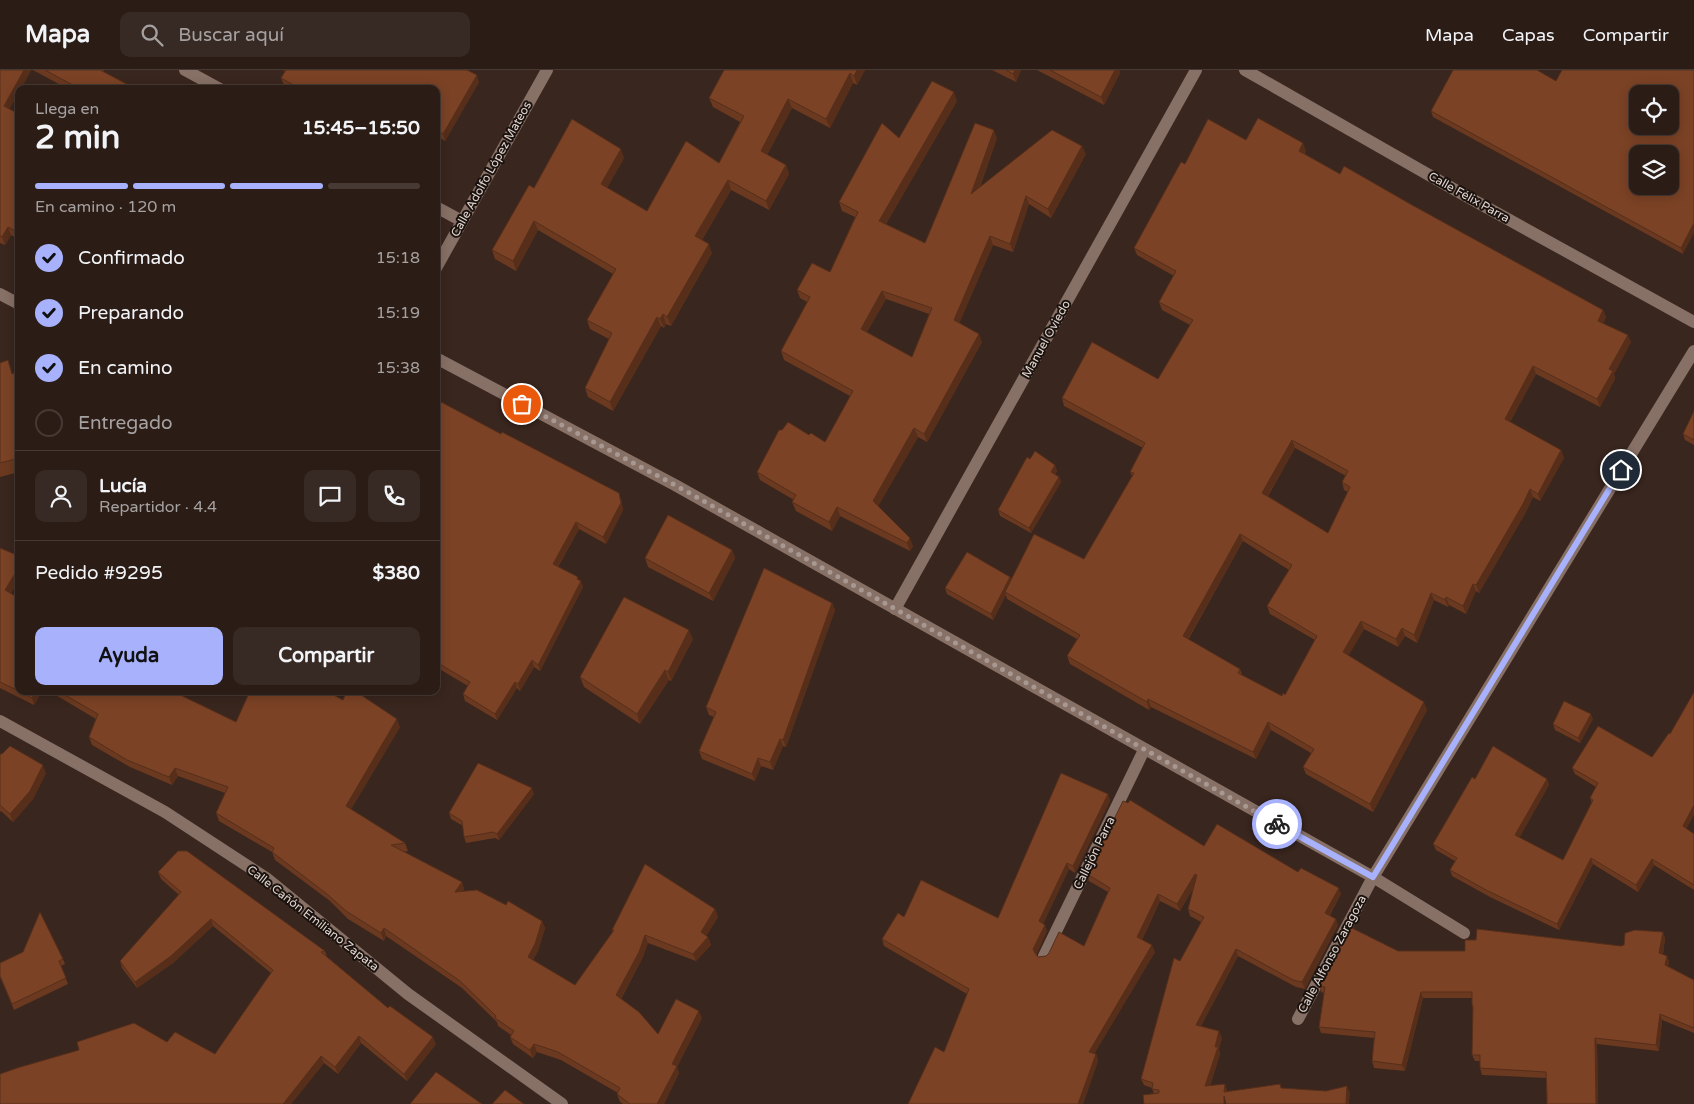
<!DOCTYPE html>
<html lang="es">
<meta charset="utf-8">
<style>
body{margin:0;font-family:"Varela Round",sans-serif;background:#372923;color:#f1f3f6;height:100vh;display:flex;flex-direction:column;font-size:19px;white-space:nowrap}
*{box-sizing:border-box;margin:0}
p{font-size:16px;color:#a6a1a1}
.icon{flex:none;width:28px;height:28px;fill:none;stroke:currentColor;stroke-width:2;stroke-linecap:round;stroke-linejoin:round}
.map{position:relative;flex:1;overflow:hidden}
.sheet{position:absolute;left:15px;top:15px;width:425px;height:610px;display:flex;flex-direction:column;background:#2b1c16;border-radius:10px;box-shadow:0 2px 12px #0003,0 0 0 1px #473a35}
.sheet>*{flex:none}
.controls{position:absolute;left:1629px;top:15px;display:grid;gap:10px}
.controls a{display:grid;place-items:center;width:50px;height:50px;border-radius:10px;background:#2b1c16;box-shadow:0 2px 12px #0003,0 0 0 1px #473a35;font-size:25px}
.pin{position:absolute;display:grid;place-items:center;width:42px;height:42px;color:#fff;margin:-21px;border:2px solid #fff;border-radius:50%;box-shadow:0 1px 5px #0007}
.courier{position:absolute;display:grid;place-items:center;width:50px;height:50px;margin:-25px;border:4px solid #a7b1fc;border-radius:50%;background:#fff;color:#222;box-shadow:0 1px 6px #0007}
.headline em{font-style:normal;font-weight:700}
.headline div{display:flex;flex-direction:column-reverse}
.headline{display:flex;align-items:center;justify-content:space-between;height:85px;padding:0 20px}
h1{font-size:32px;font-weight:700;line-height:38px}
.bar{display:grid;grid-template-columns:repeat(4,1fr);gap:8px 5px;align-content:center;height:60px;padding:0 20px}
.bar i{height:6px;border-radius:4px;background:#473a35}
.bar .active{background:#a7b1fc}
.bar p{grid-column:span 4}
.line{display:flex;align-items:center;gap:12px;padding:0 20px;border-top:1px solid #473a35}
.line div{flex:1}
.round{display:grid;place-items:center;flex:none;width:52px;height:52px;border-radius:10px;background:#372923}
ol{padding:0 20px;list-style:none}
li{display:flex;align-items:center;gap:15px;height:55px}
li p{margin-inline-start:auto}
li .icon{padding:5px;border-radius:50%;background:#a7b1fc;color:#111;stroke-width:4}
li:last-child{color:#a6a1a1}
li i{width:28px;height:28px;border:2px solid #473a35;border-radius:50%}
.primary-button{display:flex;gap:10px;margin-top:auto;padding:10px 20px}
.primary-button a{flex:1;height:58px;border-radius:10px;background:#a7b1fc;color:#111;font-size:20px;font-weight:700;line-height:58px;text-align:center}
.primary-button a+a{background:#372923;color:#f1f3f6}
header{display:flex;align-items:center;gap:30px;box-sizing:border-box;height:70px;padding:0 25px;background:#2b1c16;border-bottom:1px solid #473a35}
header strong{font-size:24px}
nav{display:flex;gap:28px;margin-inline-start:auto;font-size:18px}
.search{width:350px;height:45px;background:#372923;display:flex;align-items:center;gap:12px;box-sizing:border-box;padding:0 18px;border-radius:10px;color:#a6a1a1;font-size:19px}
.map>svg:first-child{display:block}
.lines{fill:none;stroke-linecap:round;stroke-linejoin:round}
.street{stroke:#877066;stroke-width:12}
.secondary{stroke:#877066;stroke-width:12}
.wall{fill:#6a3920;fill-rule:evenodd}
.shaded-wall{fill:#562e1a}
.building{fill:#7b4225;stroke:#562e1a;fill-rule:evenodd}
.done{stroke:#a89892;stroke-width:5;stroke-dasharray:0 9}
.route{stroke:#a7b1fc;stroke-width:6}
.labels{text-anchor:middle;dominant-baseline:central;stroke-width:4;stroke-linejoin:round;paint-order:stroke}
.street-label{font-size:12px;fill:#e3d6d0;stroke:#1a120e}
</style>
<header>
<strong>Mapa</strong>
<div class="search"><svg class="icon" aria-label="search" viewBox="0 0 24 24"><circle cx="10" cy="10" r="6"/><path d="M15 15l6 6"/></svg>Buscar aquí</div>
<nav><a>Mapa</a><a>Capas</a><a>Compartir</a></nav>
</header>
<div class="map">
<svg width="1694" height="1034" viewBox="0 0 1694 1034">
<rect width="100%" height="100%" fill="#39261e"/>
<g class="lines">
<g class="street">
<polyline points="185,0 220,19"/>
<polyline points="1245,0 1457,121 1694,252"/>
<polyline points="436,137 462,151"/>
<polyline points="436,288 675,415 1373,807 1464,863"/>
<polyline points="895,539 1196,0"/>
<polyline points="1044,886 1144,680"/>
<polyline points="1298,949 1373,807 1694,281"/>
</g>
<g class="secondary">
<polyline points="436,198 547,0"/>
<polyline points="0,224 19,234"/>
<polyline points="0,651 165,742 266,808 408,924 562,1034"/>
</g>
</g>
<g class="wall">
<polygon points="0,0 31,0 21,19 19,19 19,22 9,39 19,44 19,169 11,165 5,175 0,173"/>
<polygon points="33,0 104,0 103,1 136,19 68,19"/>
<polygon points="283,0 467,0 479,12 445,71 436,65 436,19 291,19 284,15 281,8 285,1"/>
<polygon points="865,0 857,15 853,13 830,58 792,38 767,85 786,95 789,104 769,140 731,120 702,170 712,183 671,256 666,254 664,258 661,256 613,341 588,327 585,318 609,269 590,259 587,250 613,204 538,160 516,201 495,189 492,180 534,118 624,88 607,118 647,141 719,93 740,52 713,37 709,28"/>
<polygon points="992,0 1021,0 1016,12"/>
<polygon points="1037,0 1119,0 1120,3 1104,35"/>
<polygon points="1694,0 1683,184 1433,47 1431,41"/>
<path d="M957,31L886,154L925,173L997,68L980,117L1086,84L1051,148L1029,134L1013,182L993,175L959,253L982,272L927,372L918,367L878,436L913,476L910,481L840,446L832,461L796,441L792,432L794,430L760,410L757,402L809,365L825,372L850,326L784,290L781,281L807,232L800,228L797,220L830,202L855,147L842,141L839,132L899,68ZM886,229L929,244L912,287L867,262Z"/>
<path d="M1246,70L1306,81L1305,84L1340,104L1412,135L1603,240L1606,247L1603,253L1631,272L1614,304L1615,309L1600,337L1536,304L1510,352L1561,380L1564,388L1540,431L1533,427L1526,442L1479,523L1476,521L1466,544L1449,535L1448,537L1434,530L1417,573L1405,566L1398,577L1364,559L1348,586L1427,640L1373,742L1306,704L1303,697L1311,683L1271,660L1256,689L1151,637L1149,640L1070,594L1067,586L1077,569L1007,529L1006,525L993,550L947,524L945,518L1010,507L1011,509L1084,489L1132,406L1130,402L1143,378L1064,336L1062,328L1158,309L1190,255L1162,240L1159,232L1174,206L1137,185L1134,178L1185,94ZM1295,378L1346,406L1342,412L1344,420L1348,422L1328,463L1268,426ZM1243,471L1289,500L1267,536L1270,544L1315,570L1285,625L1282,626L1242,605L1240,599L1188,570Z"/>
<polygon points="0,293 13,304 19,312 19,402 0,407"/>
<polygon points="436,330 621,429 623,440 606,474 579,459 558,497 579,510 583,517 540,601 534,597 520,621 517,618 497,650 465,631 463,624 468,616 436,597"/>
<polygon points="1694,341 1694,375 1685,370 1683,364"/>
<polygon points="1030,389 1055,395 1057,401 1055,404 1059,407 1061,412 1031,463 1000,446 998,440"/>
<polygon points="0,478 19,510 11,523 19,621 42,621 34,635 0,618"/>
<polygon points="732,480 735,488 713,531 648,497 645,488"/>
<polygon points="832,533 835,540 786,677 783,676 773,700 761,696 755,711 702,689 699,681 714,647 709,645 706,637"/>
<polygon points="693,569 671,611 669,610 640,654 584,617 580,607"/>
<polygon points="49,621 172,621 236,652 343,630 400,657 351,739 405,773 408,781 403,782 462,812 464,819 463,821 506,835 542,851 545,858 538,881 533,890 575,915 613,862 612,860 715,839 718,847 706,866 708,867 711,875 696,891 648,873 642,889 621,929 658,964 702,948 677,997 679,1003 664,1034 623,1034 620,1032 617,1024 618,1023 561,990 537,982 533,988 513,974 510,967 511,965 498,956 497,952 462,918 386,866 384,871 348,849 330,831 275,790 272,782 219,751 216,743 225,723 178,706 172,715 130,697 92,675 89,667 96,649"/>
<polygon points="1593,649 1580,673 1555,660 1553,654"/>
<polygon points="0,684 46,703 33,729 13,752 1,741 0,742"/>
<polygon points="1572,698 1687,759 1694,764 1694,820 1654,795 1638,822 1593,794 1559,860 1490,827 1452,806 1450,800 1455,791 1436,780 1433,774 1475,709 1547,709 1549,715 1519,768 1563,790 1592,733 1590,728 1596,717 1575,704"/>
<polygon points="534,724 499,770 495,768 466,773 464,767 463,756 451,749 449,743"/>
<polygon points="1108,724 1110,731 1075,803 1069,799 1043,854 1047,861 1036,885 1038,887 1046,886 1084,876 1108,822 1089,811 1087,804 1204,776 1298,802 1341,824 1330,845 1338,855 1305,919 1296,917 1238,886 1201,956 1222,968 1219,979 1220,984 1210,1016 1227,1020 1227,1021 1282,1018 1350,1023 1154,1024 1152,1018 1144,1015 1141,1009 1180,891 1201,852 1190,846 1188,839 1194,817 1180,841 1160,831 1142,870 1155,882 1094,984 1096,984 1098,991 1083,1034 908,1034 944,982 967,924 884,876 882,869 904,847 998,848"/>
<polygon points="158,802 325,881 327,887 388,938 436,974 407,1011 361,973 338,1004 324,993 291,1034 0,1034 167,972 215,984 271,903 213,856 173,893 137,918 122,898 120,891 179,825 161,809"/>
<polygon points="1663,862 1665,869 1663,884 1667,886 1669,892 1668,896 1694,910 1694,963 1662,950 1659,981 1597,974 1598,1034 1547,1034 1546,1008 1482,1005 1480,998 1480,991 1475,991 1472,985 1473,940 1472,935 1472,928 1423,928 1405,1001 1374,998 1372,991 1374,968 1321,963 1319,957 1324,923 1321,922 1319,916 1398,881 1465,881 1621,876"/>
<polygon points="63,889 65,894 61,896 68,914 14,940 0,907 0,893"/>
</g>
<g class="shaded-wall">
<polygon points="24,0 31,0 21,19 19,19 19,22 7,44 4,36"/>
<polygon points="857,0 865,0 857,15 854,6"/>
<polygon points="1015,0 1021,0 1016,12 1013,4"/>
<polygon points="1115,0 1119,0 1120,3 1104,35 1101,27"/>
<polygon points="850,3 853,13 830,58 826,49"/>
<polygon points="477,5 479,12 445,71 443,64"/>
<polygon points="954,22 957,31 883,159 879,151"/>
<polygon points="788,29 792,38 764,91 761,81"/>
<polygon points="994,60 997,68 974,132 971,124"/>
<polygon points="1303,73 1306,81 1302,88 1299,81"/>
<polygon points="1082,76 1086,84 1051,148 1048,139"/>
<polygon points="621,79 624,88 604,123 601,114"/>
<polygon points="786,95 789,104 769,140 766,131"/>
<polygon points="728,110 731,120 698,176 695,166"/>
<polygon points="1026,126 1029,134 1013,182 1010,174"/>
<polygon points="534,151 538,160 516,201 513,191"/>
<polygon points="1694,153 1694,163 1683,184 1681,178"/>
<polygon points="8,157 11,165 5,175 2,167"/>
<polygon points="990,166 993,175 957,259 954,250"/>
<polygon points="709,174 712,183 671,256 667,247"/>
<polygon points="882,221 886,229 864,267 861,259"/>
<polygon points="1603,240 1606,247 1601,259 1598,251"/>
<polygon points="663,244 666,254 664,258 660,249"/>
<polygon points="657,247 661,256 613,341 610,332"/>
<polygon points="979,264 982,272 927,372 924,364"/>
<polygon points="1628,265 1631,272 1614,304 1615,309 1600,337 1597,329 1609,299"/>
<polygon points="1533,296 1536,304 1508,356 1505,349"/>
<polygon points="914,358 918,367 876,440 873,431"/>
<polygon points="1292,370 1295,378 1265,430 1262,423"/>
<polygon points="1561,380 1564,388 1540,431 1538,424"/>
<polygon points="1055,395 1057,401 1053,408 1051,402"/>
<polygon points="1059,407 1061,412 1031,463 1029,458"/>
<polygon points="1530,419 1533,427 1526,442 1479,523 1476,515"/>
<polygon points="619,423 621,429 623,440 606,474 603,467"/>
<polygon points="837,437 840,446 832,461 829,452"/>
<polygon points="576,452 579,459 555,501 553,494"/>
<polygon points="1240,464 1243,471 1185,574 1183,566"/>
<polygon points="910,468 913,476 910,481 907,473"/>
<polygon points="732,480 735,488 713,531 709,523"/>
<polygon points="19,497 19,510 8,528 5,520"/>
<polygon points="578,507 580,512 581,511 583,517 540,601 538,595"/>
<polygon points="1010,507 1012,512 1005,522 1006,525 993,550 991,544"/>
<polygon points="1473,514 1476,521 1466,544 1463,536"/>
<polygon points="1431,523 1434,530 1417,573 1414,565"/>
<polygon points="1446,527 1449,535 1448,537 1445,530"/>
<polygon points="832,533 835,540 786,677 783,670"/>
<polygon points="1361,551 1364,559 1346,590 1343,582"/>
<polygon points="1402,558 1405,566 1398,577 1396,569"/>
<polygon points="689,560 693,569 671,611 668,602"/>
<polygon points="532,590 534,597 520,621 518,614"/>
<polygon points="665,600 669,610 640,654 637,644"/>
<polygon points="515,612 517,618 497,650 495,644"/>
<polygon points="35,621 42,621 34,635 32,628"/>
<polygon points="1148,629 1151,637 1149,640 1147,632"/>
<polygon points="1424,632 1427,640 1373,742 1370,734"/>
<polygon points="1591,644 1593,649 1580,673 1578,668"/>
<polygon points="397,649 400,657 349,743 346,736"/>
<polygon points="1268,652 1271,660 1256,689 1253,682"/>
<polygon points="780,669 783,676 773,700 770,692"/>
<polygon points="758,688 761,696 755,711 752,704"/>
<polygon points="43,695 46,703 33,729 13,752 10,744"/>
<polygon points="175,698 178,706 172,715 169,707"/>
<polygon points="1547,709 1549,715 1517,772 1515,765"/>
<polygon points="532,718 534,724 499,770 497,764"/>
<polygon points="1108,724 1110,731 1075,803 1073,796"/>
<polygon points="1694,735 1694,745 1685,762 1683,756"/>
<polygon points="1591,788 1593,794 1559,860 1557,854"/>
<polygon points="1652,789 1654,795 1638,822 1636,815"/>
<polygon points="1067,793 1069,799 1041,858 1039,851"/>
<polygon points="1195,804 1197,811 1180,841 1177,834"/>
<polygon points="462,812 464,819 458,830 455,822"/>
<polygon points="1339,818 1341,824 1327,849 1325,843"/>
<polygon points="1158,824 1160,831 1140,874 1137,867"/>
<polygon points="715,839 718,847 704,869 701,862"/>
<polygon points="211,849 213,856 173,893 137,918 135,912"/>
<polygon points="1336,849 1338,855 1305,919 1302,912"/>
<polygon points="542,851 545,858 538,881 531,894 528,887"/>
<polygon points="1045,855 1047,861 1036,886 1033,879"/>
<polygon points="384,858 386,866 384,871 381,863"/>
<polygon points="1663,862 1665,869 1662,889 1659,883"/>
<polygon points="645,865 648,873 642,889 618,933 616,925"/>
<polygon points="708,867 711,875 696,891 693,884"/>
<polygon points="1152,875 1155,882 1091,989 1089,982"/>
<polygon points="1236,879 1238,886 1198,962 1196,955"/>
<polygon points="1667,886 1669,892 1667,901 1665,895"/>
<polygon points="1421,922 1423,928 1405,1001 1402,995"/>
<polygon points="699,941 702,948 677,997 679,1003 664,1034 657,1034 672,994"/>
<polygon points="1660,944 1662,950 1659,981 1656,975"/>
<polygon points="1219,961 1222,968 1219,979 1220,984 1208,1023 1205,1016"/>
<polygon points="359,966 361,973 338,1004 335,997"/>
<polygon points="433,967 436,974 407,1011 404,1004"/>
<polygon points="1595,968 1597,974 1598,1034 1596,1034"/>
<polygon points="534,974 537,982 533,988 530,980"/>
<polygon points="1096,984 1098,991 1083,1034 1078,1034"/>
<polygon points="321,986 324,993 291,1034 283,1034"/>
<polygon points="1225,1014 1227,1020 1227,1028 1224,1022"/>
<polygon points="1347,1016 1350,1023 1349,1034 1346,1034"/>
</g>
<g class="building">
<polygon points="0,0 24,0 4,36 19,44 19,163 8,157 2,167 0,166"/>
<polygon points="45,0 100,0 136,19 80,19"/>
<polygon points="286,0 467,0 477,5 443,64 436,60 436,19 301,19 281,8"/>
<polygon points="724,0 857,0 854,6 850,3 826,49 788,29 761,81 786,95 766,131 728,110 695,166 709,174 667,247 663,244 660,249 657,247 610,332 585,318 612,263 587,250 616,199 534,151 513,191 492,180 529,115 534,118 572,49 621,79 601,114 647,141 686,71 719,93 744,46 709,28"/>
<polygon points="1006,0 1015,0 1013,4"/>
<polygon points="1050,0 1115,0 1101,27"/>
<path d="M1453,0H1537L1556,11L1562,0H1694V153L1681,178L1431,41ZM1638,24H1670V56H1638ZM1638,84H1670V116H1638Z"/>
<path d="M932,11L954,22L879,151L925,173L975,53L994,60L971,124L1052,60L1082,76L1048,139L1026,126L1010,174L990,166L954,250L979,264L924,364L914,358L873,431L910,468L907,473L837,437L829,452L792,432L796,425L757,402L779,360H782L788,352L809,365L811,363L825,372L853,321L781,281L810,227L797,220L812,193L830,202L858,142L839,132L882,53L899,68ZM882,221L932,238L912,287L861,259Z"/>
<path d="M1258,48L1303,73L1299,81L1340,104L1344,96L1412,135L1603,240L1598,251L1628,265L1609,299L1613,301L1597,329L1533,296L1505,349L1561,380L1538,424L1530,419L1523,434L1476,515L1473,514L1463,536L1446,527L1445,530L1431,523L1414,565L1402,558L1396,569L1361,551L1343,582L1424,632L1370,734L1303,697L1314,679L1268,652L1253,682L1148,629L1147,632L1067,586L1080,565L1005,522L1034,464L1084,489L1134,403L1130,402L1145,373L1062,328L1092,272L1158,309L1193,250L1159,232L1176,201L1134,178L1181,92L1185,94L1208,49L1246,70ZM1292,370L1348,401L1342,412L1350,417L1328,463L1262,423ZM1240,464L1292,495L1267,536L1317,566L1285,625L1283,623L1282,626L1238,603L1240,599L1183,566Z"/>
<polygon points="8,290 12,304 16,303 19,314 19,388 0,393 0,293"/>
<polygon points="436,330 443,333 501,364 502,362 619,423 621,433 603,467 576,452 553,494 578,507 577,509 581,511 538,595 532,590 518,614 515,612 495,644 463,624 470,612 436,592 436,438 438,438 436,437"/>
<polygon points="1694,341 1694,370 1683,364"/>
<polygon points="1035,381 1055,395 1051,402 1059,407 1029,458 998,440 1027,387 1030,389"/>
<polygon points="668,445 732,480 709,523 645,488"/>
<polygon points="0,478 19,486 19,497 5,520 19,528 19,537 17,540 19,541 19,621 0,612"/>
<polygon points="967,482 1010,507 991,544 945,518"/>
<polygon points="764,498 832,533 783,670 780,669 770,692 758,688 752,704 699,681 716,642 706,637"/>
<polygon points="624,527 689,560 668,602 665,600 637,644 580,607"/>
<polygon points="19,621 35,621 32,628"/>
<polygon points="58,621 172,621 236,652 250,621 326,621 343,630 347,621 355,621 397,649 346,736 405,773 391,775 462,812 455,822 477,820 506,835 508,831 542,851 535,874 528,887 575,915 614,860 612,860 645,794 715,839 701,862 708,867 693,884 645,865 639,882 616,925 639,942 658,964 676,929 699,941 672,994 677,996 657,1034 630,1034 617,1024 620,1018 558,982 534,974 530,980 510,967 514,961 495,948 496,946 460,911 384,858 381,863 346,841 327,824 272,782 274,778 216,743 228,717 175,698 169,707 127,690 89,667 98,644"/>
<polygon points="1694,622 1694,735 1683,756 1694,764 1694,815 1652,789 1636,815 1591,788 1557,854 1488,821 1450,800 1457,788 1433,774 1472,707 1475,709 1493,676 1547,709 1515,765 1563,790 1593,730 1590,728 1598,713 1572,698 1598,656 1652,687 1669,663 1670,664"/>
<polygon points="1564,631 1591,644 1578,668 1553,654"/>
<polygon points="10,676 43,695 30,721 10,744 0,735 0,684 2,684"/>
<polygon points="478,693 532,718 497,764 493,762 464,767 462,751 449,743"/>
<polygon points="1061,703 1108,724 1073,796 1067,793 1039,851 1045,855 1033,879 1035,883 1038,887 1046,886 1049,883 1059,862 1084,876 1110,818 1087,804 1123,731 1128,733 1130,730 1204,776 1217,754 1298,802 1301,798 1339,818 1325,843 1336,849 1302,912 1293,910 1236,879 1196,955 1219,961 1215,977 1218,977 1205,1016 1225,1014 1224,1022 1280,1014 1281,1018 1326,1021 1347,1016 1346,1034 1226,1034 1224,1026 1224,1034 1144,1034 1143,1025 1159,1023 1159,1020 1152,1019 1153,1013 1141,1009 1174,888 1180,891 1204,847 1188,839 1197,805 1195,804 1177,834 1158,824 1137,867 1152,875 1089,982 1096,984 1078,1034 908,1034 935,977 944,982 969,919 882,869 898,843 904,847 921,810 998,848"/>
<polygon points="178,781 187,781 325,881 321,882 388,938 390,936 433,967 404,1004 359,966 335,997 321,986 283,1034 0,1034 0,1004 17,998 79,980 77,972 134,953 167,972 175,962 215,984 273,900 211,849 171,886 135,912 120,891 181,822 158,802"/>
<polygon points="40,842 63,889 59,891 66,908 12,934 0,906 0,893 23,882"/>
<polygon points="1350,857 1398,881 1465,881 1465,870 1476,870 1477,859 1621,876 1624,875 1625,863 1635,860 1663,862 1659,883 1667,886 1665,895 1694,910 1694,958 1660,944 1656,975 1595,968 1596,1034 1547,1034 1547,1025 1546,1002 1480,998 1480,985 1472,985 1473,935 1472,935 1472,922 1421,922 1402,995 1372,991 1375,962 1319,957 1325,917 1319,916"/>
<polygon points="436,1002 482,1034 410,1034"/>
<polygon points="505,1020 524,1034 492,1034"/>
</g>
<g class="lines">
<polyline class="done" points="522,334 675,415 1277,754"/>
<polyline class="route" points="1277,754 1373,807 1621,400"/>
</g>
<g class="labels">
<g class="street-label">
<text transform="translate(491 99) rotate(-61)">Calle Adolfo López Mateos</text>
<text transform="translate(1469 127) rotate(29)">Calle Félix Parra</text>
<text transform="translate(1046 269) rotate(-61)">Manuel Oviedo</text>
<text transform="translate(1094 783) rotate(-64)">Callejón Parra</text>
<text transform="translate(313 848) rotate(38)">Calle Cañón Emiliano Zapata</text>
<text transform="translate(1332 884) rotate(-62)">Calle Alfonso Zaragoza</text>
</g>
</g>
</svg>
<div class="controls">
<a><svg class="icon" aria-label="locate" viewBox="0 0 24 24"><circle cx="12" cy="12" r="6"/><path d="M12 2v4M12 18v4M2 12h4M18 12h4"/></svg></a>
<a><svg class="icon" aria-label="layers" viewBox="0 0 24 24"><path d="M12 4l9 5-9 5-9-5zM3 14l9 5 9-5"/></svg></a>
</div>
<div class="pin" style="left:522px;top:334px;background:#ea580c"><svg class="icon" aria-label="bag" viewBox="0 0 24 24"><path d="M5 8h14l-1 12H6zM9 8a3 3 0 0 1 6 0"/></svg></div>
<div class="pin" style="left:1621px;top:400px;background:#1f2937"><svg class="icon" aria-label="home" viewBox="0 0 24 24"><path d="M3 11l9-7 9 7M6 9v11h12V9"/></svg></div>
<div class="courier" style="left:1277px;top:754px"><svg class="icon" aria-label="bike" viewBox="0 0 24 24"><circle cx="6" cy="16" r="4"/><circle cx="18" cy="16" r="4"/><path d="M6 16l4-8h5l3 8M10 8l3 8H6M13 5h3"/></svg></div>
<section class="sheet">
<div class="headline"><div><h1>2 min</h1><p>Llega en</p></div><em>15:45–15:50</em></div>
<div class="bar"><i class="active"></i><i class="active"></i><i class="active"></i><i></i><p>En camino · 120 m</p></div>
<ol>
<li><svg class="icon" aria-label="check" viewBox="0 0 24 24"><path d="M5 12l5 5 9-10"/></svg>Confirmado<p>15:18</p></li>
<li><svg class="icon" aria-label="check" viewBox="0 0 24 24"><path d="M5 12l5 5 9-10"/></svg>Preparando<p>15:19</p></li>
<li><svg class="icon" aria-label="check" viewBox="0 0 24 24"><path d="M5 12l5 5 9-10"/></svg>En camino<p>15:38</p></li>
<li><i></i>Entregado</li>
</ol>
<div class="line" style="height:90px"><a class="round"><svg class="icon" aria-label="person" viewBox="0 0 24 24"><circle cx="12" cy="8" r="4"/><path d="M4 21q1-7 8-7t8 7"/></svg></a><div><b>Lucía</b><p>Repartidor · 4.4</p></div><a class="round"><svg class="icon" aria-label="chat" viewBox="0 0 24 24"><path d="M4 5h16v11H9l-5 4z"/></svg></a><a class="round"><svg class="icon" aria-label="phone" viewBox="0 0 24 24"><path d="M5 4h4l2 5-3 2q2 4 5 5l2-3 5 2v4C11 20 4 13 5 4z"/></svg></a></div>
<div class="line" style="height:65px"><div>Pedido #9295</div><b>$380</b></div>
<div class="primary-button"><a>Ayuda</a><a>Compartir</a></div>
</section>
</div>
